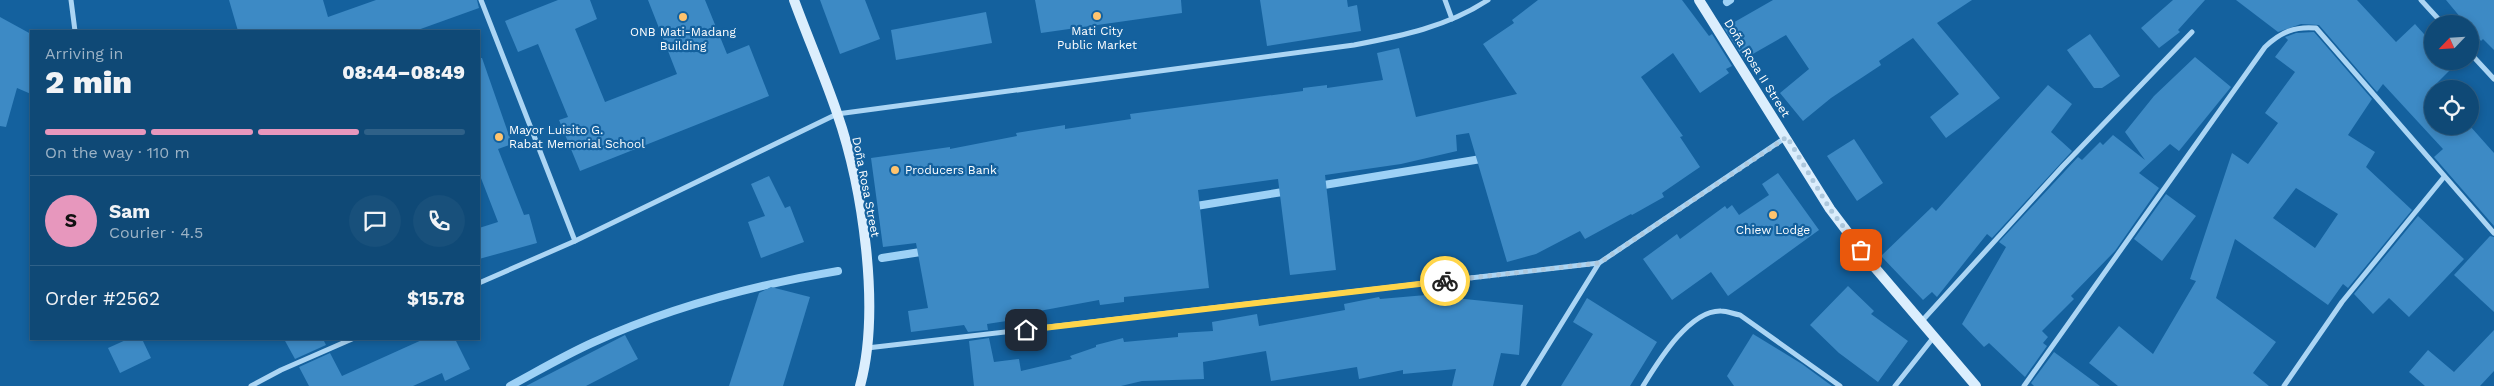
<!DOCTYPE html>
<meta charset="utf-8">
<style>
body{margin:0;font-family:"Work Sans",sans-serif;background:#18507b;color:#f1f3f6;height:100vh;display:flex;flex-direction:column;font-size:19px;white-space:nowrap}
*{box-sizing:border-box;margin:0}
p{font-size:16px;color:#9bb2c5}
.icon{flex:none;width:28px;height:28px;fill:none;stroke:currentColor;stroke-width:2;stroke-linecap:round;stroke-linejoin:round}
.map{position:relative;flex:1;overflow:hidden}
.details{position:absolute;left:30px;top:30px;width:450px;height:310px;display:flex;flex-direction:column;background:#0f4976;border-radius:0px;box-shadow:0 2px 8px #0003,0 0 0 1px #2f6188}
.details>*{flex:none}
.needle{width:32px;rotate:245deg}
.fabs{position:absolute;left:2424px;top:15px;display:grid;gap:10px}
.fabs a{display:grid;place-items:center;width:55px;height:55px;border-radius:50%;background:#0f4976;box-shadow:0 2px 8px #0003,0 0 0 1px #2f6188;font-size:25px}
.pin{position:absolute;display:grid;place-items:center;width:42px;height:42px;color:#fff;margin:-21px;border-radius:10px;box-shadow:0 2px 8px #0006}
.courier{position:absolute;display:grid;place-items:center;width:50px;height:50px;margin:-25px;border:4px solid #ffd54a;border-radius:50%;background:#fff;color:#222;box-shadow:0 1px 6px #0007}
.head em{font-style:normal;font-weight:800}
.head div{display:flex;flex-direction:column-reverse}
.head{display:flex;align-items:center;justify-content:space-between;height:85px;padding:0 15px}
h1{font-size:32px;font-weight:800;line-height:38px}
.bar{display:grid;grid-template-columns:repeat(4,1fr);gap:8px 5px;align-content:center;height:60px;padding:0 15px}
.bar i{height:6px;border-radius:4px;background:#2f6188}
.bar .on{background:#e797bd}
.bar p{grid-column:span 4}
.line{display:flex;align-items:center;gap:12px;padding:0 15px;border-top:1px solid #2f6188}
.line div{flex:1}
.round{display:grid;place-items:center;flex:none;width:52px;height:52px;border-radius:26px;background:#18507b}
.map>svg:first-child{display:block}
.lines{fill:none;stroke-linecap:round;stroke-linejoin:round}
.stream{stroke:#9dd1f6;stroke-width:8}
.building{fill:#3d8ac5;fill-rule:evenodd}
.street{stroke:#abd5f4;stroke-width:5}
.secondary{stroke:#dbeefd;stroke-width:10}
.done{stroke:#adc8dd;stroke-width:5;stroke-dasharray:0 9}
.route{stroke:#ffd54a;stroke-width:6}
.poi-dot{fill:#ffc46e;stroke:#14619e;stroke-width:2}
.labels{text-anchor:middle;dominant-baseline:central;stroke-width:4.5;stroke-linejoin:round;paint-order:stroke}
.poi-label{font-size:12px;fill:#fff;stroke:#14619e}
.street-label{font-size:12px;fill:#fff;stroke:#14619e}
</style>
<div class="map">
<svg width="2494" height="386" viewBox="0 0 2494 386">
<rect width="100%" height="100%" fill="#14619e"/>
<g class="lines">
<g class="stream">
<polyline points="1727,2 1730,0"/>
<polyline points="1318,186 1487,158"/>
<polyline points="1190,207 1289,191"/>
<polyline points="882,258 927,251"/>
<path d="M510,386C538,371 565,355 594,342C671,307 754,285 838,271"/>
</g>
</g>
<g class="building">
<polygon points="229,0 323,0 328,17 376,0 477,0 479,8 415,31 238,31"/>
<polygon points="558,0 590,0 597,19 575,29 605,102 677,74 648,0 705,0 727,54 749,45 769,96 580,171 559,120 568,117 538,44 518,52 505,21"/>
<polygon points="820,0 865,0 880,39 840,54"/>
<polygon points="1035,0 1181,0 1182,13 1041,33"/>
<polygon points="1260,0 1347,0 1348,7 1357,5 1361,31 1267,46"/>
<polygon points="1538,0 1682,0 1709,36 1712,34 1732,66 1726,69 1729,73 1700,93 1673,53 1641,77 1683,136 1680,137 1700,167 1662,193 1664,197 1632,215 1631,214 1585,239 1580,231 1536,254 1507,262 1469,133 1456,135 1457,151 1401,164 1325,175 1336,270 1290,275 1278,179 1198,190 1209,288 1124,297 1124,302 1100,305 1099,300 1012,316 1013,320 987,324 988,330 968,332 964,325 911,332 908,311 928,308 916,243 883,247 871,158 950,147 950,149 1017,136 1016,133 1065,125 1065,129 1131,119 1130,114 1303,91 1303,88 1327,85 1327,88 1383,80 1377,53 1399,48 1416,117 1517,94 1483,44 1514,23 1512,20"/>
<polygon points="1773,0 1972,0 1937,23 2000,98 1946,138 1930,117 1959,94 1913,38 1879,61 1881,65 1831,98 1803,121 1780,93 1809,69 1786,35 1744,59 1724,28"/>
<polygon points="2173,0 2205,0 2178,30 2180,32 2159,48 2141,28"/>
<polygon points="2236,0 2357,0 2396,42 2415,24 2432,43 2432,61 2459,61 2434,86 2437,89 2432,89 2432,126 2470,126 2494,153 2494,226 2434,157 2443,149 2383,84 2377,92 2319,25 2301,24 2278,32"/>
<polygon points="2446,0 2494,0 2494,50 2483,39 2481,41 2470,28 2470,24 2466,24"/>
<polygon points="986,12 992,43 896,60 891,30"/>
<polygon points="0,17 31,34 31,94 17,88 6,127 0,126"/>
<path d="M2314,32L2372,99L2348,135L2375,152L2366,167L2412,210L2348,288L2343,284L2328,305L2235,239L2216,298L2276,342L2253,373L2269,386H2118L2089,363L2119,326L2153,354L2196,281L2190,279L2232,153L2248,164L2278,123L2265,113L2295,72L2275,57L2288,40L2285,37L2296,33ZM2296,188L2338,214L2315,248L2273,218Z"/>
<polygon points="2090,34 2120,76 2102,88 2094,88 2067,50"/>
<polygon points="2195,57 2231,87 2179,151 2170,144 2139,173 2159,188 2115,251 2071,296 2074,299 2042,331 2048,337 2043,343 2047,346 2025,377 1989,343 1984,347 1962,324 2006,247 1999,242 2078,157 2082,160 2100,142 2103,145 2113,135 2145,160 2125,132 2154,96"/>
<polygon points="479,58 482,58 512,144 498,149 524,215 529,214 537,243 479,259 479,228 498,222 479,173"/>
<polygon points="2048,85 2072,104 2051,132 2072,151 1992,238 1987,234 1937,297 1932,292 1923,300 1881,256 1932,207 1936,211"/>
<polygon points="1854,139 1883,183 1857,201 1827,156"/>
<polygon points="1778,173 1819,230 1728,296 1711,272 1672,300 1643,259 1677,234 1680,239 1725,206 1727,209 1732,205 1739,215 1769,195 1762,184"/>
<polygon points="769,176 785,208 790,206 804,242 761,258 748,222 765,216 751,184"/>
<polygon points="2166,194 2196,216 2162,261 2134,239"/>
<polygon points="2418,216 2464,259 2409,317 2389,298 2373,314 2354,294"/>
<polygon points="2490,236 2494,237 2494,312 2454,275"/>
<polygon points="1848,286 1874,311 1871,314 1908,341 1878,382 1839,353 1810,325"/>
<polygon points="771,287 810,297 783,386 729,386 759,293"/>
<polygon points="1426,295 1523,305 1519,355 1501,353 1493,386 1452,386 1456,369 1403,374 1403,370 1359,379 1357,367 1271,381 1266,351 1203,362 1204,379 1142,381 1121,386 974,386 969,341 989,338 994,362 1019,359 1021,371 1072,359 1070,356 1096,347 1096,345 1123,338 1124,342 1178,337 1178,333 1213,331 1212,322 1257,314 1259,326 1345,310 1344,304 1379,297 1380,299"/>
<polygon points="1587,298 1657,342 1630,386 1561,386 1593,334 1573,322"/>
<polygon points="2494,330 2494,371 2480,386 2425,386 2409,372 2428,350 2454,372"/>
<polygon points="1753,334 1802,364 1832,386 1734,386 1727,376"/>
<polygon points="625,335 638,359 586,386 526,386"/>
<polygon points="128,339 142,339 151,358 120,373 108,348"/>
<polygon points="284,339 323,339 326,345 295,359"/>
<polygon points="424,339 455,339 470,369 445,381 442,373 413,386 309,386 299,367 330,353 342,376"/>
<polygon points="2054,352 2100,386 2034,386 2031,383"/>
</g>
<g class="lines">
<g class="street">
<polyline points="71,0 75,31"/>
<polyline points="481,0 575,241"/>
<polyline points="1445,0 1452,19"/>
<polyline points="2421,0 2443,24"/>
<polyline points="2470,53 2494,79"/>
<path d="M479,283L575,241L837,114L1354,45C1401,36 1447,27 1488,0"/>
<polyline points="1921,322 2063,166 2192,32"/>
<polyline points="867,348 1599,263"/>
<polyline points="251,386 281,370 352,339"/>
<polyline points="1523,386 1599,263 1785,138"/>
<path d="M1643,386C1658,362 1689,310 1721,311C1727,311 1734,314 1740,315L1840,386"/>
<polyline points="1895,386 1933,338"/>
<path d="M2024,386L2265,47C2281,32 2295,26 2316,28L2494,233"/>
<polyline points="2284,386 2342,302 2444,177"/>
</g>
<g class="secondary">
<path d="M794,0C808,38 824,75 837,113C863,188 881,310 860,386"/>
<polyline points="1699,0 1830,209 1871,263 1976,386"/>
</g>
</g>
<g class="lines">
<polyline class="done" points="1445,281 1599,263 1787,137 1830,209 1861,250"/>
<polyline class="route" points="1026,330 1445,281"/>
</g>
<g class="poi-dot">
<circle cx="1097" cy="16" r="5"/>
<circle cx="683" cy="17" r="5"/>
<circle cx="499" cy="137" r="5"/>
<circle cx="895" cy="170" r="5"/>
<circle cx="1773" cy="215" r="5"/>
</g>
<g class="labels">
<g class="poi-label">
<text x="1097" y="31">Mati City<tspan x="1097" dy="14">Public Market</tspan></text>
<text x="683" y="32">ONB Mati-Madang<tspan x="683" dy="14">Building</tspan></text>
<text x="509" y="130" text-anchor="start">Mayor Luisito G.<tspan x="509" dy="14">Rabat Memorial School</tspan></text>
<text x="905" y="170" text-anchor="start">Producers Bank</text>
<text x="1773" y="230">Chiew Lodge</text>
</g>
<g class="street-label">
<text transform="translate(1757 68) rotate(58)">Doña Rosa II Street</text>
<text transform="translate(866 187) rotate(79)">Doña Rosa Street</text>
</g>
</g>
</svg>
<div class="fabs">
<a><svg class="needle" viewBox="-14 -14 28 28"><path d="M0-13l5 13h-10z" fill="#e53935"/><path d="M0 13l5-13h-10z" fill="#9bb2c5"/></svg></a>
<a><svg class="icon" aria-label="locate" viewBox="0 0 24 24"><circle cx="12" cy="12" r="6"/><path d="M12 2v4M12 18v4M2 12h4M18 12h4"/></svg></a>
</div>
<div class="pin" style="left:1861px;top:250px;background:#ea580c"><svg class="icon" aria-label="bag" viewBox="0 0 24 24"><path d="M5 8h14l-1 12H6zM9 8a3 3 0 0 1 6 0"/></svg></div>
<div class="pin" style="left:1026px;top:330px;background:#1f2937"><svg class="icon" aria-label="home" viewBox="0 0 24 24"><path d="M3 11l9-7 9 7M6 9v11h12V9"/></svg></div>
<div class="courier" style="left:1445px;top:281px"><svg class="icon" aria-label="bike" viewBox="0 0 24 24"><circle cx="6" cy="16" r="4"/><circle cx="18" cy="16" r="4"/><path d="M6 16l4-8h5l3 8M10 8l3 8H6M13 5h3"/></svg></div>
<section class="details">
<div class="head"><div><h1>2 min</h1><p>Arriving in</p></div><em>08:44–08:49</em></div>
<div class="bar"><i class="on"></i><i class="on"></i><i class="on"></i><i></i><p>On the way · 110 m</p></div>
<div class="line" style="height:90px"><b class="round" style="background:#e797bd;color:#111">S</b><div><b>Sam</b><p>Courier · 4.5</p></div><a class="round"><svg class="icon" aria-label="chat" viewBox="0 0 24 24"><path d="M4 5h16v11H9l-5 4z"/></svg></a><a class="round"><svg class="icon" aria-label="phone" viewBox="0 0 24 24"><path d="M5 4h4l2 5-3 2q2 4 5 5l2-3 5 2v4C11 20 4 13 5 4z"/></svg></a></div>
<div class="line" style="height:65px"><div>Order #2562</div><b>$15.78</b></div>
</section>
</div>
